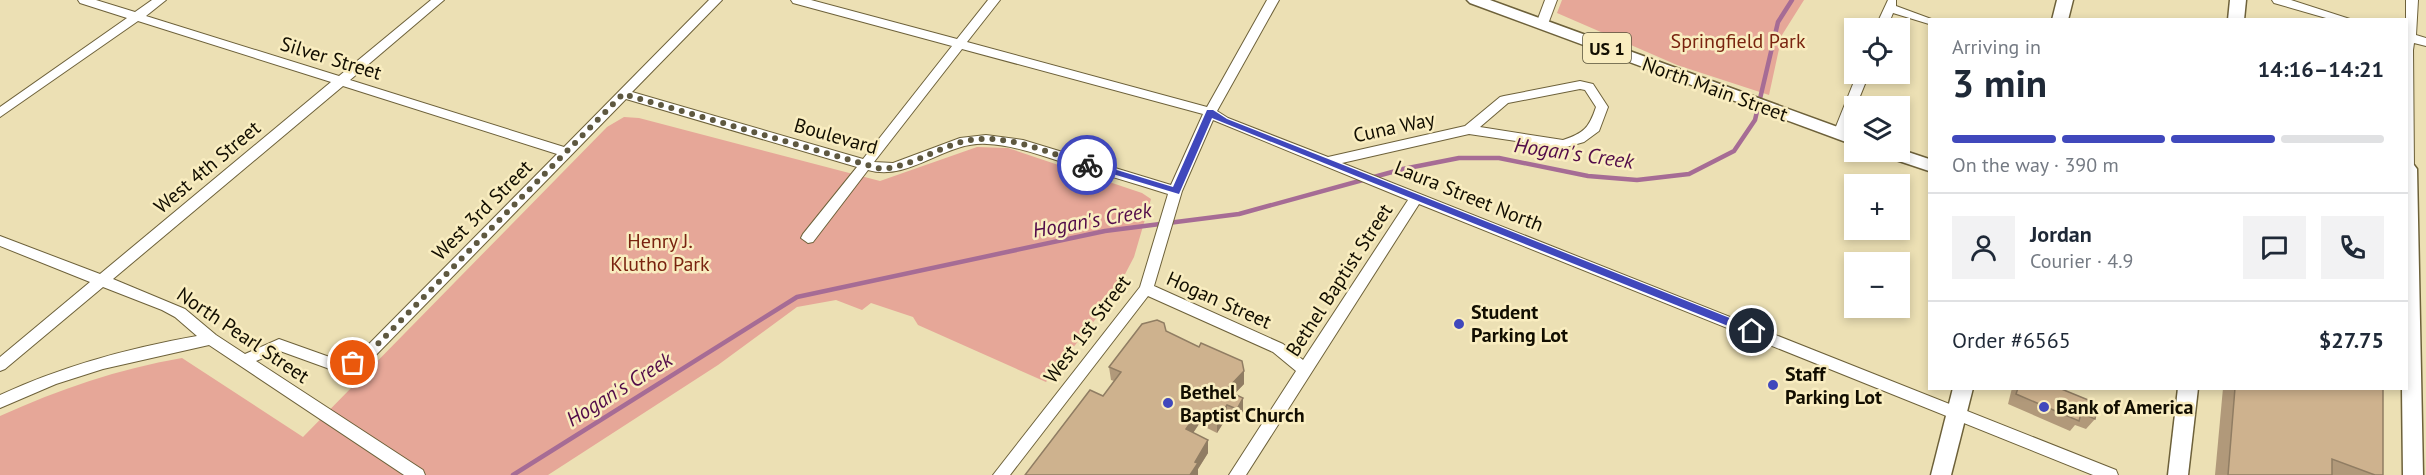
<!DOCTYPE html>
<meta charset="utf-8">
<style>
body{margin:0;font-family:"PT Sans",sans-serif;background:#f2f2f3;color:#1f2937;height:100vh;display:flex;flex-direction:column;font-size:22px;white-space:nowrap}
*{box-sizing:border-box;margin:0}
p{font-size:20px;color:#747a83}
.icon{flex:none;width:33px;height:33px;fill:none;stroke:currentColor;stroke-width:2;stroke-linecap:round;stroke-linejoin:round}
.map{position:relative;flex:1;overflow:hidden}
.sheet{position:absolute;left:1928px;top:18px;width:480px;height:372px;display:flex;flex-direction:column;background:#fff;border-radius:0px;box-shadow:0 3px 9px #0003}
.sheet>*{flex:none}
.tools{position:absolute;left:1844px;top:18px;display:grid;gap:12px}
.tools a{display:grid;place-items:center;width:66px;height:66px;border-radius:0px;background:#fff;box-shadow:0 3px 9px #0003;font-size:30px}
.pin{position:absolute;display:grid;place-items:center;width:51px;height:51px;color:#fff;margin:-26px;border:3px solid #fff;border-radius:50%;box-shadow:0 2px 6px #0007}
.courier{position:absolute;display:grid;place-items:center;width:60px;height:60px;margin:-30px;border:4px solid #4048bc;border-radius:50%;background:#fff;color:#222;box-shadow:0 2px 8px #0007}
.overview em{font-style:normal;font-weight:800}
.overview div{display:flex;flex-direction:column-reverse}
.overview{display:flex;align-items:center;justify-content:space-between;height:102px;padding:0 24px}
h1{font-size:39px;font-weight:800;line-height:45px}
.bar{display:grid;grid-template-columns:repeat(4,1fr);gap:9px 6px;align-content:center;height:72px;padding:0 24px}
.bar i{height:8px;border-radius:4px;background:#e0e1e3}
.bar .active{background:#4048bc}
.bar p{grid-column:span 4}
.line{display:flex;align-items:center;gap:15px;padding:0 24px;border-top:2px solid #e0e1e3}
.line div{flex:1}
.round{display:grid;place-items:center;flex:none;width:63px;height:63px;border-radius:0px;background:#f2f2f3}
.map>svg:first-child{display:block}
.green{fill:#e6a798}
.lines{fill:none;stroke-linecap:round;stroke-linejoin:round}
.stream{stroke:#a66c95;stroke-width:4.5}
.minor-casing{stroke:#6d613a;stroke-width:2}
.major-casing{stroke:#6d613a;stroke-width:3}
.minor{fill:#fff;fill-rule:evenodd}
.major{fill:#fff;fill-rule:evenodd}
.wall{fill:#b1997a}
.shaded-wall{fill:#907d63}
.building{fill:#ceb28e;stroke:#907d63;stroke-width:1.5}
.route{fill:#4048bc}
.done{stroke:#5e5840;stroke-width:6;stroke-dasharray:0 10.8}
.poi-dot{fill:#4048bc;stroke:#f9edc0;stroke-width:2}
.labels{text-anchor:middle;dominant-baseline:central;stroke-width:5;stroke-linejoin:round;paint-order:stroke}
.shield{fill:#f9edc0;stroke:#57513a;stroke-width:1.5}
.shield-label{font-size:18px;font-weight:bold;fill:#120e01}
.park-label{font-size:20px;fill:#79230f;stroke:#f9edc0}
.street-label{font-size:20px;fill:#120e01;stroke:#f9edc0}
.poi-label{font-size:20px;font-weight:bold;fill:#120e01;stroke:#f9edc0;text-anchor:start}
.water-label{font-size:21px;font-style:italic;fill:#520b49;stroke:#f9edc0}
</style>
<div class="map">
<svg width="2426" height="475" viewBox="0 0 2426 475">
<rect width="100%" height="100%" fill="#ece0b4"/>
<g class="green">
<polygon points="1562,0 1804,0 1782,35 1769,95 1677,65 1557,13"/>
<path d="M624,117L639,118L880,181L977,147L1008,148L1142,193L1151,199L1134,257L1113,297L1046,382L918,325L913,317L871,303L862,310L836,300L797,307L718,365L548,475H0V416C60,389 118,369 182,358L303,437L607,127Z"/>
</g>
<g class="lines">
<polyline class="stream" points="513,475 797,297 1105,231 1239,214 1403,169 1459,158 1499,158 1588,176 1637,180 1689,174 1734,151 1755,120 1778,22 1792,0"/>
<g class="minor-casing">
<g id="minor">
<path d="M78,0H96L135,12L152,0H166L146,16L339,76L431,0H444L350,80L564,147L709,0H722L632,92L863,159L952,46L793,3L791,0H811L957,39L988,0H1000L967,42L1207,107L1267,0H1279L1217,111L1228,118L1328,157L1465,126L1500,97L1504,96L1580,81L1593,84L1608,107L1599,131L1584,142L1563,148L1469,134L1342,163L2116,470L2118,475H2093L1419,204L1246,475H1229L1296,371L1273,352L1148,296L1010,475H993L1140,287L1168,194C1133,183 1097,172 1062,162C1038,154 1012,145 987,144C945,141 910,182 868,170L813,242L808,243L801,238L803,234L857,167L626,99L373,358L358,367L338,372L280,351L256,361L423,470L425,475H404L209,345L103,369L56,384L0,408V395C63,366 129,348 197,336L175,317L162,310L103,287L5,369L0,371V357L90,282L0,246V236L100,274L331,82L138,21L0,117V107L127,18L80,3ZM962,49L1203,114L1171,185L1023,140L986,135L960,138L893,163L874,162ZM343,86L557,154L363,350L350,358L338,360L279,339L245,354L216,335L185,309L113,279ZM1580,89L1585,90L1596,107C1589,128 1584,133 1563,140L1480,127L1508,103ZM1213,120L1408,200L1303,360L1283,344L1154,286L1182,191Z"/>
<polygon points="1545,0 1557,0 1548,24 1542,28 1536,24"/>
<polygon points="1888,0 1896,0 1896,6 1934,20 1929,20 1929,24 1893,13 1887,28 1875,28"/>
<polygon points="2272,0 2291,0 2353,20 2333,20 2274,3"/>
<polygon points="2406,0 2418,0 2416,35 2426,38 2426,46 2414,43 2413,50 2414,169 2408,174 2406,173"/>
<polygon points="1857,74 1869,74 1856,106 1854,106 1845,134 1843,137 1835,137 1833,134"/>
</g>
</g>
<g class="major-casing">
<g id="major">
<polygon points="1467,0 1490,0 1854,133 1854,145 1470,3"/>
<polygon points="2057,0 2073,0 2068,20 2052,20"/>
<polygon points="2230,0 2246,0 2244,20 2228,20"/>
<polygon points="1899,149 1929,159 1929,171 1884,156 1881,152 1899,152"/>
<polygon points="2406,163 2414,165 2417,169 2423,475 2403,475 2402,388 2406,388"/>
<polygon points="1953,388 1973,388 1951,475 1931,475"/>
<polygon points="2178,388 2198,388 2188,475 2168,475"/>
</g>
</g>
<use href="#minor" class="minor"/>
<use href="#major" class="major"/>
</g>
<g class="wall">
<polygon points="1166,331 1244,371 1244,384 1234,394 1243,411 1236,422 1227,417 1217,433 1199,424 1193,433 1208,453 1198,469 1114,381 1111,380 1109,367"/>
<polygon points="2012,388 2059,388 2095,419 2086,429 2075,425 2070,431 2008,404"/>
<polygon points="2223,388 2383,388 2383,475 2215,475"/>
</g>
<g class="shaded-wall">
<polygon points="1244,371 1244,384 1226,403 1226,390"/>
<polygon points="1243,398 1243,411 1236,422 1237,409"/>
<polygon points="1227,405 1227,417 1217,433 1217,420"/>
<polygon points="1198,412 1199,424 1187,442 1186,429"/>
<polygon points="1208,440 1208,453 1198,469 1198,475 1190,475 1195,462"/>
</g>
<g class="building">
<polygon points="1157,320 1164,323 1166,331 1199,347 1201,343 1242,361 1244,371 1226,390 1243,398 1237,409 1227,405 1217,420 1198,412 1186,429 1208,440 1195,462 1198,463 1190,475 1025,475 1090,390 1103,396 1121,372 1109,367 1142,324"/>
<polygon points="2018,388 2059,388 2098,404 2095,419 2081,413 2079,421 2016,394"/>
<polygon points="2235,388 2383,388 2383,475 2375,475 2332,459 2332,475 2228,475"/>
</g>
<polygon class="route" points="1207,110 1213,110 1227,119 1755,328 1757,331 1752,335 1748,334 1212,118 1179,194 1083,165 1087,161 1173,187"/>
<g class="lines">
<path class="done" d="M353,363L368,354L623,94L881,169C911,167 936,148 965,141C1005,132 1049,153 1087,165"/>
</g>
<g class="poi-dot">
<circle cx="1459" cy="324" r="6"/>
<circle cx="1773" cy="385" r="6"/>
<circle cx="1168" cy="403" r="6"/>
<circle cx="2044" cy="407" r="6"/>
</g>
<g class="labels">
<rect class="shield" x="1583" y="33" width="48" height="30" rx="4.5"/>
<g class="shield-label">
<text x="1607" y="48">US 1</text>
</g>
<g class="park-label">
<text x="1738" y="41">Springfield Park</text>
<text x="660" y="241">Henry J.<tspan x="660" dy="23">Klutho Park</tspan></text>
</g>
<g class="street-label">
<text transform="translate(331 58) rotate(17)">Silver Street</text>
<text transform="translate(1715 89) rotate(20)">North Main Street</text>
<text transform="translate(1394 127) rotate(-12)">Cuna Way</text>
<text transform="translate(836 136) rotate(16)">Boulevard</text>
<text transform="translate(207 167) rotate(-40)">West 4th Street</text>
<text transform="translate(1469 196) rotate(22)">Laura Street North</text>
<text transform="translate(482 210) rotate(-45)">West 3rd Street</text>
<text transform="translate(1339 280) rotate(-57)">Bethel Baptist Street</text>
<text transform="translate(1219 300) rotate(24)">Hogan Street</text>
<text transform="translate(1087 329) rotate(-53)">West 1st Street</text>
<text transform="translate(243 335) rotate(34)">North Pearl Street</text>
</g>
<g class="poi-label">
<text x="1471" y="312">Student<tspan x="1471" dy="23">Parking Lot</tspan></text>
<text x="1785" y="374">Staff<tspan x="1785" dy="23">Parking Lot</tspan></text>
<text x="1180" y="392">Bethel<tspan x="1180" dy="23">Baptist Church</tspan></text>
<text x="2056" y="407">Bank of America</text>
</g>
<g class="water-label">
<text transform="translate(1574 153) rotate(8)">Hogan's Creek</text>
<text transform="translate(1092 220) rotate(-10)">Hogan's Creek</text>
<text transform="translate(619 389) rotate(-32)">Hogan's Creek</text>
</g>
</g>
</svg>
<div class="tools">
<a><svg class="icon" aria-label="locate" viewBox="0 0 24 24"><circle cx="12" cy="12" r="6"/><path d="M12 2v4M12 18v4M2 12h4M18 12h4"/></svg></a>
<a><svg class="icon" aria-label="layers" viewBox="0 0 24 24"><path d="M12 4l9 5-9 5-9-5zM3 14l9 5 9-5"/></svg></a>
<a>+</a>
<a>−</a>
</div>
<div class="pin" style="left:353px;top:363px;background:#ea580c"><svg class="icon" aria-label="bag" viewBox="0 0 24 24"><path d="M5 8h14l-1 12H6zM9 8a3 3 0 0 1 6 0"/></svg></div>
<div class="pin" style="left:1752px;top:331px;background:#1f2937"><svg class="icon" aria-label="home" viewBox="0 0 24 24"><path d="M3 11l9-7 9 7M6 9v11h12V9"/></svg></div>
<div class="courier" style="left:1087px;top:165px"><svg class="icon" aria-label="bike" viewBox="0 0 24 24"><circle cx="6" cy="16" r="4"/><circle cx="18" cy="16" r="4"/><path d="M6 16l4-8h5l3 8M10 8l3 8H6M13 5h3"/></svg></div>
<section class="sheet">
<div class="overview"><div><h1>3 min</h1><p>Arriving in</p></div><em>14:16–14:21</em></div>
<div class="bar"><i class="active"></i><i class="active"></i><i class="active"></i><i></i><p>On the way · 390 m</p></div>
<div class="line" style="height:108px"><a class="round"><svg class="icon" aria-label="person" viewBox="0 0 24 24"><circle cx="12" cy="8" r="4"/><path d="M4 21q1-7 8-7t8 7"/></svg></a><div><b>Jordan</b><p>Courier · 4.9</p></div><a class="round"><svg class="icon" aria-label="chat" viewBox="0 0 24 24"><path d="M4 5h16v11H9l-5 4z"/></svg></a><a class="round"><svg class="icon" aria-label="phone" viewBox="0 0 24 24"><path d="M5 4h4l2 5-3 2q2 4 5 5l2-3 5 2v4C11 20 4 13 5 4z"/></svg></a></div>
<div class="line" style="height:78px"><div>Order #6565</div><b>$27.75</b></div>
</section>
</div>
